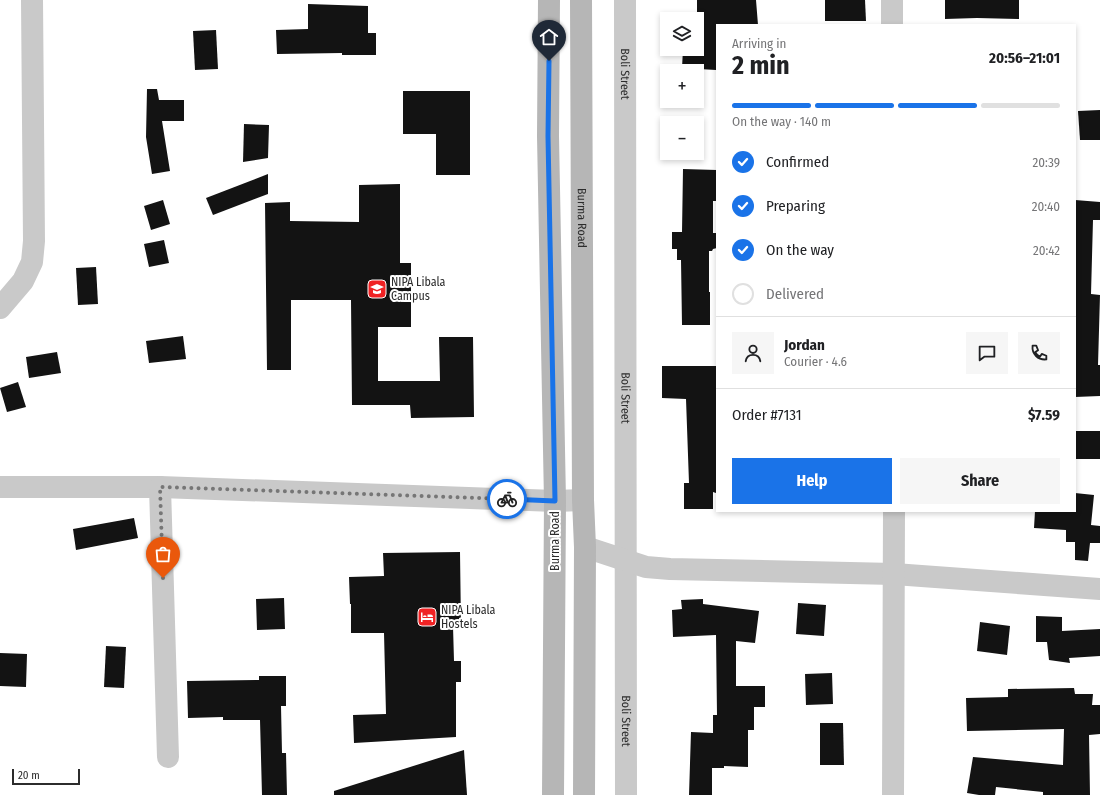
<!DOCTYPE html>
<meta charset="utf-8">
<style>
body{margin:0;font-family:"Fira Sans Condensed",sans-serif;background:#f6f6f6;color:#202124;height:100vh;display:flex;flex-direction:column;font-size:15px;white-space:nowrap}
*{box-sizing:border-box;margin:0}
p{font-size:13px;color:#757577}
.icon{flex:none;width:22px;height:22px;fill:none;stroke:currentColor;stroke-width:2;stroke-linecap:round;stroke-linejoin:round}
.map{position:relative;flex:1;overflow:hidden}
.drawer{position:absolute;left:716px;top:24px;width:360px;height:488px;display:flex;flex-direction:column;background:#fff;border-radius:0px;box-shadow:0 2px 6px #0003}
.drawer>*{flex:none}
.buttons{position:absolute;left:660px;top:12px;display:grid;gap:8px}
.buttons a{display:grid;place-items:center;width:44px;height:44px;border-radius:0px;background:#fff;box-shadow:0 2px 6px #0003;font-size:20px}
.scale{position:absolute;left:12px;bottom:10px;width:68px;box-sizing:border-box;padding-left:4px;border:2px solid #2c2c2c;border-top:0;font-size:11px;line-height:14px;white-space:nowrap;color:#2c2c2c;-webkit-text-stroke:3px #fff;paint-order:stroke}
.pin{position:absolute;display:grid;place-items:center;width:34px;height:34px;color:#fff;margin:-41px -17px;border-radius:50% 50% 50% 0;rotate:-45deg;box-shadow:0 0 4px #0007}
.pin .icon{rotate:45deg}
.courier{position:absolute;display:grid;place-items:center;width:40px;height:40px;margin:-20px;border:3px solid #1a73e8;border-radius:50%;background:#fff;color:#222;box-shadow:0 1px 5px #0007}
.headline em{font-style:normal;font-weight:700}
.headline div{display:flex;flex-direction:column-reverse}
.headline{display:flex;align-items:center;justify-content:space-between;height:68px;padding:0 16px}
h1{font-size:26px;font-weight:700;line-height:30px}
.bar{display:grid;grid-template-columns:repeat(4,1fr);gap:6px 4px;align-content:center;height:48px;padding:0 16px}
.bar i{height:5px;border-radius:3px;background:#e0e0e0}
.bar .current{background:#1a73e8}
.bar p{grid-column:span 4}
.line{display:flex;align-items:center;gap:10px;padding:0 16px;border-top:1px solid #e0e0e0}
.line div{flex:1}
.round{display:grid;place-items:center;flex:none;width:42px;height:42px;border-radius:0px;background:#f6f6f6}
ol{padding:0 16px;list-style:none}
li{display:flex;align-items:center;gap:12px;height:44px}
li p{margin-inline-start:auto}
li .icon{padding:4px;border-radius:50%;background:#1a73e8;color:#fff;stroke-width:4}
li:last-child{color:#757577}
li i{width:22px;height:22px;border:2px solid #e0e0e0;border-radius:50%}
.action{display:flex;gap:8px;margin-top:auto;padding:8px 16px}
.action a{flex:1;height:46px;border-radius:0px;background:#1a73e8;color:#fff;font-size:16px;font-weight:700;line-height:46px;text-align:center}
.action a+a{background:#f6f6f6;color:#202124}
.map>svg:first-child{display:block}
.building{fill:#131313}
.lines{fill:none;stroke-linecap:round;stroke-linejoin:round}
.minor{stroke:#c9c9c9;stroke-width:22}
.secondary{stroke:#b6b6b6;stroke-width:22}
.done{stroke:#767676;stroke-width:4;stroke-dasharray:0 7.2}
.route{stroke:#1a73e8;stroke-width:5}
.labels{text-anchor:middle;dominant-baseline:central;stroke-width:4;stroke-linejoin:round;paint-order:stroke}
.street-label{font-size:12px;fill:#2c2c2c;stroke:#fff}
.poi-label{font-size:12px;fill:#2c2c2c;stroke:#fff;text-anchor:start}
</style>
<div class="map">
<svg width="1100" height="795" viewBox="0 0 1100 795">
<rect width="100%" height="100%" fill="#fff"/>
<g class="building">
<polygon points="697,0 756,0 758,25 717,25 716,70 682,68 683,49 697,49"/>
<polygon points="825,0 865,0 866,21 825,21"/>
<polygon points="945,0 1019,0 1019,19 977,18 945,19"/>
<polygon points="308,4 368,6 368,33 376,33 376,55 342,55 342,53 277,54 276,30 308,29"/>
<polygon points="216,30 218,69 195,70 193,31"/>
<polygon points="147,89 157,89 159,100 184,100 184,121 162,121 170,171 152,174 146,137"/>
<polygon points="403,91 470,91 470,175 436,175 436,134 403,134"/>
<polygon points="1100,110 1100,140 1080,140 1078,111"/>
<polygon points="244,124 269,125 268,158 243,162"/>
<polygon points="683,169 717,170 717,201 713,201 713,233 717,233 717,248 713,249 712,251 709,251 709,292 710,292 710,325 682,325 681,260 677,260 677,249 672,249 672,232 682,232"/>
<polygon points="268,174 268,194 213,215 206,198"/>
<polygon points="400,184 400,263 411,263 411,327 378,327 378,381 440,381 439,337 473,337 474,417 411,418 410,405 352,405 351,300 291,300 291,370 267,370 265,203 290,202 290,221 359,222 359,185"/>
<polygon points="163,200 170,224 151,230 144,206"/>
<polygon points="1075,200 1100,202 1100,220 1093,220 1091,294 1100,295 1098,365 1100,365 1100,396 1075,397"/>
<polygon points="164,240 169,263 149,267 144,244"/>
<polygon points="96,267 98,304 78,305 76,268"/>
<polygon points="183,336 186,359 149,363 146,341"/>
<polygon points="57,352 61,373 29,378 26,357"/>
<polygon points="662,366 717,366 717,480 716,480 716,493 713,492 713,509 684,509 684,483 689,483 686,399 662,398"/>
<polygon points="18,382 26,407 7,412 0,388"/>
<rect x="1075" y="431" width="25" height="28"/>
<polygon points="1075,493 1094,495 1091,525 1100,526 1100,543 1090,543 1088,561 1075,560 1075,542 1066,542 1066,530 1034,528 1035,511 1075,511"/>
<polygon points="134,518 138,538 76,550 73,529"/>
<polygon points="460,552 461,626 453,626 454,661 461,661 461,682 456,682 456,737 354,743 353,715 386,714 384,633 351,633 351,604 350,604 349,577 384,576 383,553"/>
<polygon points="284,598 285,629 257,630 256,599"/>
<polygon points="703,599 703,604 759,611 755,643 736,641 736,686 765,686 765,707 754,707 754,730 748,730 748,767 724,766 724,768 712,768 712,795 689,795 691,732 713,733 713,715 717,715 716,635 673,637 672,610 682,609 681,600"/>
<polygon points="798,603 826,605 824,636 796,634"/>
<polygon points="1036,616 1062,617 1062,631 1100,629 1100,656 1069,658 1070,663 1049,660 1047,642 1036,642"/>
<polygon points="980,622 1010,626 1007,655 977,651"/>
<polygon points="106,646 126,647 124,688 104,687"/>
<polygon points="0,653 27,654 26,687 0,686"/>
<polygon points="832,673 833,704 806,705 805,674"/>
<polygon points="259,676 286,676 286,706 281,706 282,753 286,753 287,795 262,795 260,720 223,720 223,717 188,718 187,681 259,680"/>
<polygon points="1074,688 1075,694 1093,694 1092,705 1100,705 1100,734 1089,735 1090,795 1043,795 1043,792 996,787 995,795 979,795 967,793 973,757 1063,765 1064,729 967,731 966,698 1008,697 1008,689"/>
<polygon points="820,723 843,723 844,765 820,765"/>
<polygon points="464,750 467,795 334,795 334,791"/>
</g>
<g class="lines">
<g class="minor">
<path id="s1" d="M625,0L626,795"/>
<polyline points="892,0 892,25"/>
<polyline points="0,308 23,281 32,262 34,241 32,0"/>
<polyline points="0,487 160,487 555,501 583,500"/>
<polyline points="160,487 168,757"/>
<polyline points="585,547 646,567 670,569 894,574 1100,589"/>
<polyline points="893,795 894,511"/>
</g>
<g class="secondary">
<polyline points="549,0 548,136 555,501 553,795"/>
<path id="s2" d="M581,0L583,500L585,547L584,795"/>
</g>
</g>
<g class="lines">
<polyline class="done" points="163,578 160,487 507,499"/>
<polyline class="route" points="507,499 555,501 548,136 549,61"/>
</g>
<defs>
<g id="university-square" transform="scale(1)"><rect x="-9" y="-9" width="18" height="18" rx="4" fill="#f02224" stroke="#fff"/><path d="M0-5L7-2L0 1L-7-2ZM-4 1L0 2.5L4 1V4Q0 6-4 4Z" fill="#fff"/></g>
<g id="hotel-square" transform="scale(1)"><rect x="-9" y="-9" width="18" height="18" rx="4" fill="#f02224" stroke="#fff"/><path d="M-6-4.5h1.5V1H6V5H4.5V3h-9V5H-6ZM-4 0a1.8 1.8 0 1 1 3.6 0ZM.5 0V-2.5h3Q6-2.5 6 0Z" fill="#fff"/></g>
</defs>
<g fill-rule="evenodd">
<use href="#university-square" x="377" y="289"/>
<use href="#hotel-square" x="427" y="617"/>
</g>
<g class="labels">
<g class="street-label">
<text stroke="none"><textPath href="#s1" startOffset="74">Boli Street</textPath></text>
<text stroke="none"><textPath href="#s2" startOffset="218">Burma Road</textPath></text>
<text stroke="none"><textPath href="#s1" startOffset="398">Boli Street</textPath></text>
<text transform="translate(555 541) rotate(-90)">Burma Road</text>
<text stroke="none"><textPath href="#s1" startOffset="721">Boli Street</textPath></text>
</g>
<g class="poi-label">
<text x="391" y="282">NIPA Libala<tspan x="391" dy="14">Campus</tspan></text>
<text x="441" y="610">NIPA Libala<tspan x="441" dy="14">Hostels</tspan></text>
</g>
</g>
</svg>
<div class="buttons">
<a><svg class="icon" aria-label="layers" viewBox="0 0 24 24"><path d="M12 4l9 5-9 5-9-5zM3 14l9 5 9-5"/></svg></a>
<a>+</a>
<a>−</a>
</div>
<div class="scale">20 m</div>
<div class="pin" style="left:163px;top:578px;background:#ea580c"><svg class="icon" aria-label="bag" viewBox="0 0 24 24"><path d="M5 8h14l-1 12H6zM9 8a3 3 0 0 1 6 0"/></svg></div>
<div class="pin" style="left:549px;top:61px;background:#1f2937"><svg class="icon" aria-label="home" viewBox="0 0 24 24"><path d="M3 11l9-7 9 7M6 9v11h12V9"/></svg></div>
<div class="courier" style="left:507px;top:499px"><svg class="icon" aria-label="bike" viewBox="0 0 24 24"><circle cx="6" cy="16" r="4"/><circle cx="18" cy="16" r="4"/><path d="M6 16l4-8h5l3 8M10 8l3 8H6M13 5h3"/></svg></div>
<section class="drawer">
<div class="headline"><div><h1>2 min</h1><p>Arriving in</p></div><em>20:56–21:01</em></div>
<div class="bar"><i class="current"></i><i class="current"></i><i class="current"></i><i></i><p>On the way · 140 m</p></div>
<ol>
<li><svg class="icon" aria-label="check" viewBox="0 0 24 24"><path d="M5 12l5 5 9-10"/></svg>Confirmed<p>20:39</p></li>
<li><svg class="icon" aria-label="check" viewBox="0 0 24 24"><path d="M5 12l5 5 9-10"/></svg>Preparing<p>20:40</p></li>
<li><svg class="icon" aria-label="check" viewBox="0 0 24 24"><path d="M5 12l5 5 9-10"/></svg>On the way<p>20:42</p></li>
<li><i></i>Delivered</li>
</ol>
<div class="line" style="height:72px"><a class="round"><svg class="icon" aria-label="person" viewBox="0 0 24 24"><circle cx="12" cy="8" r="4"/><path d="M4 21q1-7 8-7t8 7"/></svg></a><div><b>Jordan</b><p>Courier · 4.6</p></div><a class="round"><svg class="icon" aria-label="chat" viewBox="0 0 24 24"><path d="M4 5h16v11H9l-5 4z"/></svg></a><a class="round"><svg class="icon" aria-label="phone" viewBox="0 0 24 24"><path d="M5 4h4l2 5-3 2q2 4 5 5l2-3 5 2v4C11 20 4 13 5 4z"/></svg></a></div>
<div class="line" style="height:52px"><div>Order #7131</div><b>$7.59</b></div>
<div class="action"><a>Help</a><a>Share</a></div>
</section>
</div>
